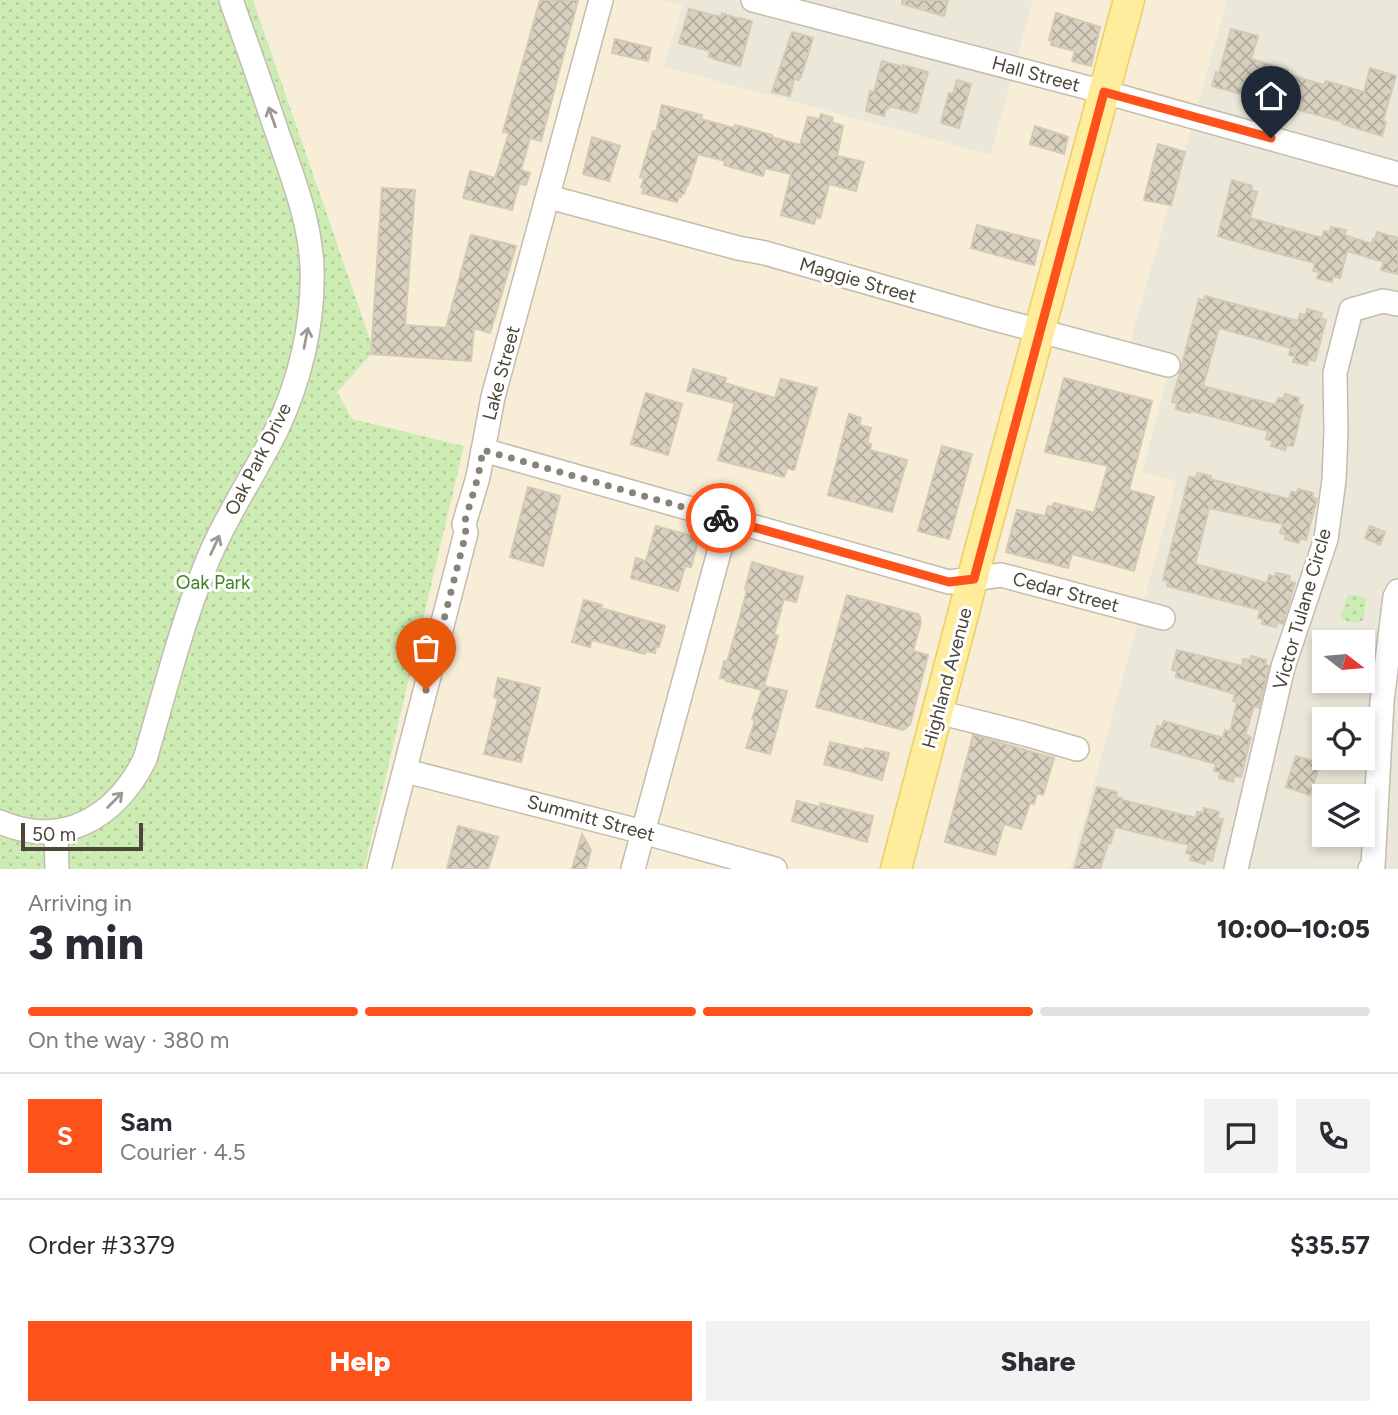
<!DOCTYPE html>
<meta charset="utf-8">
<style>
body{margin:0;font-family:Figtree,sans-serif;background:#f2f2f3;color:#2b2b33;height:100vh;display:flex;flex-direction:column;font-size:26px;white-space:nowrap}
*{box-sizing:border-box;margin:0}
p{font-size:23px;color:#7c7c81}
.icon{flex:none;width:38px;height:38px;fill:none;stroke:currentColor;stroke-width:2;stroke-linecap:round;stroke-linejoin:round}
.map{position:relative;height:869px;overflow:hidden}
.panel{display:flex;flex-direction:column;background:#fff;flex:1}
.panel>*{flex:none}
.needle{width:46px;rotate:106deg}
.buttons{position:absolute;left:1312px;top:630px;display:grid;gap:14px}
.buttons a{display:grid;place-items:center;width:63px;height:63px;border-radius:0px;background:#fff;box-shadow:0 4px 10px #0003;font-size:35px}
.scale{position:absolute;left:21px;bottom:18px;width:122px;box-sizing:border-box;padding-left:7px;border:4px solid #4c4638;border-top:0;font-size:19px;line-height:24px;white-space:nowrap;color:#4c4638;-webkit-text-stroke:5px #fff;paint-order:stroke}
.pin{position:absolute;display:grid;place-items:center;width:60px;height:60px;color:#fff;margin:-72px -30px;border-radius:50% 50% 50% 0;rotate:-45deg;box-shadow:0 0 7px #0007}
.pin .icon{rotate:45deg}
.courier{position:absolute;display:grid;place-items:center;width:70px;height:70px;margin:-35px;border:5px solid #ff521a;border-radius:50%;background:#fff;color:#222;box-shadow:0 2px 9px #0007}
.head em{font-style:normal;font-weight:800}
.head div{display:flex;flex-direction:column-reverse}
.head{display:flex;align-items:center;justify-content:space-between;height:119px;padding:0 28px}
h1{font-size:46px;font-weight:800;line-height:52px}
.bar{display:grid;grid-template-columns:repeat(4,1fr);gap:10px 7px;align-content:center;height:84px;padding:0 28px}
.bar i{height:9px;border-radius:5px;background:#e1e1e2}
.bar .selected{background:#ff521a}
.bar p{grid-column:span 4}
.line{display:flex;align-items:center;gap:18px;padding:0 28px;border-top:2px solid #e1e1e2}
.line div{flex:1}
.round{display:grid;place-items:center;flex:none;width:74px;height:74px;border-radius:0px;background:#f2f2f3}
.primary-button{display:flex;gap:14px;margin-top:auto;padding:14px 28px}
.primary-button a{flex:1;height:80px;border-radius:0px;background:#ff521a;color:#fff;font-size:28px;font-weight:800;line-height:80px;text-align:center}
.primary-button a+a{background:#f2f2f3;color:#2b2b33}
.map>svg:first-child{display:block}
.residential{fill:#ebe7d9;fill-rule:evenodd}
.commercial{fill:#f8edd6}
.park{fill:url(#park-dots)}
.building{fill:url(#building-cross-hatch);stroke:#d4cab3;stroke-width:2}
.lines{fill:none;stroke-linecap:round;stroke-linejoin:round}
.minor-casing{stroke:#c3bdad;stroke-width:26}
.major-casing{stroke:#ebcf65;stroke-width:33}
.minor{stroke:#fff;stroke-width:23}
.major{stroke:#ffec9c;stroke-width:30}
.oneway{stroke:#9d9992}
.done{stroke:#888377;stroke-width:7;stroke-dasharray:0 12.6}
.route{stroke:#ff521a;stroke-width:9}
.labels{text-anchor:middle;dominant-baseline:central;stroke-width:6;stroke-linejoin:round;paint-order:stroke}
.street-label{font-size:19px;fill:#4c4638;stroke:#fff}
.park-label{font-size:19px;fill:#418226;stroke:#fff}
</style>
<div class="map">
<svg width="1398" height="869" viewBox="0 0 1398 869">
<defs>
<pattern id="park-dots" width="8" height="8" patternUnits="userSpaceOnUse" patternTransform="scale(1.75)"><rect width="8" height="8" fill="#cdecb3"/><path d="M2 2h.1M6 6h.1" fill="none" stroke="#b2cc9b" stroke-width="1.8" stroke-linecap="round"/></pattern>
<pattern id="building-cross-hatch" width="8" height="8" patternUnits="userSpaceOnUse" patternTransform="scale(1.75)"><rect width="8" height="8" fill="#d9d1c0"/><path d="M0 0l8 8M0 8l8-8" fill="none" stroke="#b2ab9d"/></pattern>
</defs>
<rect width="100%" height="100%" fill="#f6f4eb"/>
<g class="residential">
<polygon points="660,0 1033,0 991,155 663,67 682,6"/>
<path d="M1227,0H1398V869H1070L1176,482L1142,472L1123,366ZM1325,642H1363V681H1325ZM1325,719H1363V758H1325ZM1325,796H1363V835H1325Z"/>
</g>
<polygon class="commercial" points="253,0 660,0 682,5 663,67 991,155 1033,0 1227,0 1123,366 1167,379 1142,472 1176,481 1070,869 364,869 464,446 352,419 336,392 374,351"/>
<g class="park">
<polygon points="0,0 253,0 374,351 337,392 352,419 464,446 364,869 0,869"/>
<path d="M1348,595H1357L1367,598L1363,620C1354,625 1350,624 1342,618L1341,614Z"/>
</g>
<g class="building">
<polygon points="540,0 578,0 541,141 530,138 521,170 530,173 526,185 519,184 512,210 463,198 470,171 495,178 509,133 503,132"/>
<polygon points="902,0 948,0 944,16 902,4"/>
<polygon points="689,9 721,17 722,13 739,19 739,18 752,21 740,66 714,59 715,58 709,57 710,51 679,43"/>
<polygon points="1056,13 1100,27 1091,66 1072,61 1075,51 1051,45 1052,41 1049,40"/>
<polygon points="1231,29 1258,36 1251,59 1288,70 1287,74 1324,85 1326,81 1364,92 1370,68 1396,76 1383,121 1386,122 1382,136 1343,124 1343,122 1212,86 1216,72 1219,73"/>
<polygon points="792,32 813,38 802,74 799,80 794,79 790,96 772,92"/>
<polygon points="615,39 651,48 648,61 612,53"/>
<polygon points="882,61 903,67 903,65 928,72 917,113 888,106 888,109 886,109 884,116 866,111 870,91 874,92"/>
<polygon points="957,80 971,84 959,128 941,123 949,93 953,94"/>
<polygon points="662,105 702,115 701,119 734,128 735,125 772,135 772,137 800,145 808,117 819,119 821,114 833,118 831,122 843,126 837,156 864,162 856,191 829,184 820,218 816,217 814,224 781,215 791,174 765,168 763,176 724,165 725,161 698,154 688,185 687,184 684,194 682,194 681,197 679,196 677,202 642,193 644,188 641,187 644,178 640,177 653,131 656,132"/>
<polygon points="1035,126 1068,137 1064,154 1030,144"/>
<polygon points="592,137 620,146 609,181 583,174"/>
<polygon points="1158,144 1185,152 1171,205 1144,200"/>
<polygon points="1232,180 1252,186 1251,190 1257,192 1250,218 1322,238 1324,231 1330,232 1331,227 1346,230 1344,235 1372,244 1373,239 1375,240 1377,232 1398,238 1398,274 1381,270 1384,262 1347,251 1340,278 1333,276 1332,282 1317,278 1320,272 1313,271 1315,263 1253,247 1253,246 1218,236"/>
<polygon points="382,188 415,190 405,325 446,328 471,235 516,246 490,333 474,328 471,361 371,354"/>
<polygon points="977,225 1040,241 1034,265 971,248"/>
<polygon points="1205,296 1298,321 1300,314 1306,315 1307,309 1322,313 1320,318 1326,320 1315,361 1309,359 1307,365 1293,362 1295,356 1289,355 1291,348 1219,328 1203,386 1276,405 1278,398 1283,399 1285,394 1299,398 1298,404 1303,405 1293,446 1287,445 1285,450 1271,446 1273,441 1266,439 1268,431 1191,411 1190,413 1176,409 1177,403 1172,402 1199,299 1204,301"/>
<polygon points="693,369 726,378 725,383 775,398 781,379 817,388 794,470 787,468 784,477 718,460 735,403 687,391"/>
<polygon points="1064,378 1152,401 1129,490 1154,497 1134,571 1072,554 1068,568 1006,552 1017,510 1045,516 1048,506 1052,507 1054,503 1094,513 1108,466 1045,452"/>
<polygon points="646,393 682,404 668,455 631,444"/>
<polygon points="849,414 861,418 859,425 871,428 867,443 871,444 870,450 907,460 892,512 828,495"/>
<polygon points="942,446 972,454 949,539 918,531"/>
<polygon points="1197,473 1211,476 1210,479 1289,499 1291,492 1297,493 1298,489 1313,493 1312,497 1317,499 1306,540 1300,538 1299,543 1285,539 1286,535 1280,533 1283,524 1209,508 1195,564 1267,583 1269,575 1275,577 1276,573 1290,576 1289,581 1295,583 1283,624 1278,622 1276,627 1262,624 1263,619 1258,618 1260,610 1167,586 1168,581 1163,580 1189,477 1196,478"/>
<polygon points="528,487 560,496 543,566 510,557"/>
<polygon points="656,526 699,538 691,567 685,566 678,591 631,578 636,558 646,561"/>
<polygon points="1370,526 1385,532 1380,545 1365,538"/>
<polygon points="752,562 803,577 796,602 784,599 774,635 778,636 764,686 787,691 770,754 746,748 755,720 752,719 762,690 726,681 726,679 720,678 724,661 727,662 739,620 747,590 745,589"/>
<polygon points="847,595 918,614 920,617 921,622 913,651 928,655 910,725 903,730 816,707"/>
<polygon points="584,600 602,605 601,608 665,626 659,647 656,646 655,653 646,651 645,654 592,640 590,647 572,642"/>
<polygon points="1177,650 1242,666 1243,659 1250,660 1251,656 1266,660 1265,664 1269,666 1259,708 1254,706 1245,735 1251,737 1241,777 1234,776 1233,782 1219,778 1220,772 1214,771 1216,764 1151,746 1157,726 1162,727 1164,721 1223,738 1225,730 1230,732 1237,702 1233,701 1235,694 1176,677 1177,671 1172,670"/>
<polygon points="498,678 540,688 521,762 484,754 498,699 494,697"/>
<polygon points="973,735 1054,758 1043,795 1037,793 1034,804 1030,803 1021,829 1004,824 995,855 945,842"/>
<polygon points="830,742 864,750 865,748 889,753 882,780 824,764"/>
<polygon points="1296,756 1320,763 1310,795 1286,787"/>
<polygon points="1097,787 1117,792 1116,797 1122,798 1122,800 1196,818 1197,812 1203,813 1204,808 1219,812 1217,818 1223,819 1212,861 1206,859 1205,864 1190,860 1192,855 1186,853 1189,845 1115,827 1111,843 1108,843 1100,869 1074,869"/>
<polygon points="797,801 821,807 820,803 873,816 867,842 792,821"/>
<polygon points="458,826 498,837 488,869 447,869"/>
<polygon points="582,834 591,850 586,869 572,869"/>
</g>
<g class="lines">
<g class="minor-casing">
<g id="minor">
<polyline points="753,0 1104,92 1398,174"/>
<polyline points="549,197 738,248 765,253 991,318 1168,365"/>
<polyline points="483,450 949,582 1001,575 1163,618"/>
<polyline points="938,712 1025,734 1077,749"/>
<polyline points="406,771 643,832 775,869"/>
<path d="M0,822C63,849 116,817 145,759C164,695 180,629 205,567C224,519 253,477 276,431C300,381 314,323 312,267C310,221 293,178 278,135C263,90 247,45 231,0"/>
<polyline points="56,832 57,869"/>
<polyline points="379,869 466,533 464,524 478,477 493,397 601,0"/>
<polyline points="633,869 721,545 726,519"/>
<polyline points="1236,869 1283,667 1326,539 1334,480 1336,432 1335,373 1351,310 1383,301 1398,304"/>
<polyline points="1370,869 1373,866 1382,701 1395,597 1398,591"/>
</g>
</g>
<g class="major-casing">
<polyline id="major" points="896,869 980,550 1129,0"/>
</g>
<use href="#minor" class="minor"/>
<use href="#major" class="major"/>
</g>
<defs><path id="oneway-shaft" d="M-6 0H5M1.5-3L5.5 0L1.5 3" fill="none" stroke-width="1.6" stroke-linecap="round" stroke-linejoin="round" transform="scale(1.75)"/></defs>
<g class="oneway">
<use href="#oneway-shaft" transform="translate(272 117) rotate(-109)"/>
<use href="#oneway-shaft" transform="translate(306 338) rotate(-79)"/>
<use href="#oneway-shaft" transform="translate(215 545) rotate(-65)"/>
<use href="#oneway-shaft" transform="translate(115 800) rotate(-45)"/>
</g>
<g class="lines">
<polyline class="done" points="426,690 466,533 464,524 478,477 483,450 721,518"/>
<polyline class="route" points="721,518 949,582 974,579 1104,92 1271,138"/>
</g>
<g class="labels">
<g class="street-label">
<text transform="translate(1036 74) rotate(15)">Hall Street</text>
<text transform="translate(858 280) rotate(16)">Maggie Street</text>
<text transform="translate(501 373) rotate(-75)">Lake Street</text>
<text transform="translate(258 459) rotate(-63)">Oak Park Drive</text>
<text transform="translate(1066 592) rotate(15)">Cedar Street</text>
<text transform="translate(1302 609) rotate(-74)">Victor Tulane Circle</text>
<text transform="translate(947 678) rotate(-75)">Highland Avenue</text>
<text transform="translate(591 818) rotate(15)">Summitt Street</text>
</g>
<g class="park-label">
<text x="213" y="582">Oak Park</text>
</g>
</g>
</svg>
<div class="buttons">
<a><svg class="needle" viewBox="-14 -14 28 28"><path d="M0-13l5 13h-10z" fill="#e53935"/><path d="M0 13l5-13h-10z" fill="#7c7c81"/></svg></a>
<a><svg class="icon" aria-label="locate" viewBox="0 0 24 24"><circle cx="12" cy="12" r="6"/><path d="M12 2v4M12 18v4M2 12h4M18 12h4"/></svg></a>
<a><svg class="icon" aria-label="layers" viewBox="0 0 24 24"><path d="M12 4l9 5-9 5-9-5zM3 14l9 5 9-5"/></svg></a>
</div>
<div class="scale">50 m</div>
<div class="pin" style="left:426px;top:690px;background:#ea580c"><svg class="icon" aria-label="bag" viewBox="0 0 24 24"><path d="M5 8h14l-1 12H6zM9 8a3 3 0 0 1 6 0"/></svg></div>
<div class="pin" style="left:1271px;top:138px;background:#1f2937"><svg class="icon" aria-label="home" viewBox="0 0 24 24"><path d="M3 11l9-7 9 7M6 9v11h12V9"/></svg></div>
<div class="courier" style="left:721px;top:518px"><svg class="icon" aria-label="bike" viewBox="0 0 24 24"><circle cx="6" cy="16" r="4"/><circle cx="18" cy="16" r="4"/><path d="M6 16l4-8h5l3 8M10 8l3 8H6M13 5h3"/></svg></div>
</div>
<section class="panel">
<div class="head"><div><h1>3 min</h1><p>Arriving in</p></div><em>10:00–10:05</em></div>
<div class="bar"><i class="selected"></i><i class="selected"></i><i class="selected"></i><i></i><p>On the way · 380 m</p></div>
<div class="line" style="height:126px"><b class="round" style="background:#ff521a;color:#fff">S</b><div><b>Sam</b><p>Courier · 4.5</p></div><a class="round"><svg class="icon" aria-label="chat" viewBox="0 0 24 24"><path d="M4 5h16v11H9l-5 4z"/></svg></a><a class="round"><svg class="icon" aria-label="phone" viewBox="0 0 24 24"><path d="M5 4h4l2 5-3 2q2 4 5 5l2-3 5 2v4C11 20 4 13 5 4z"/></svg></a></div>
<div class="line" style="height:91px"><div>Order #3379</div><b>$35.57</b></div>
<div class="primary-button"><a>Help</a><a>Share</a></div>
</section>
